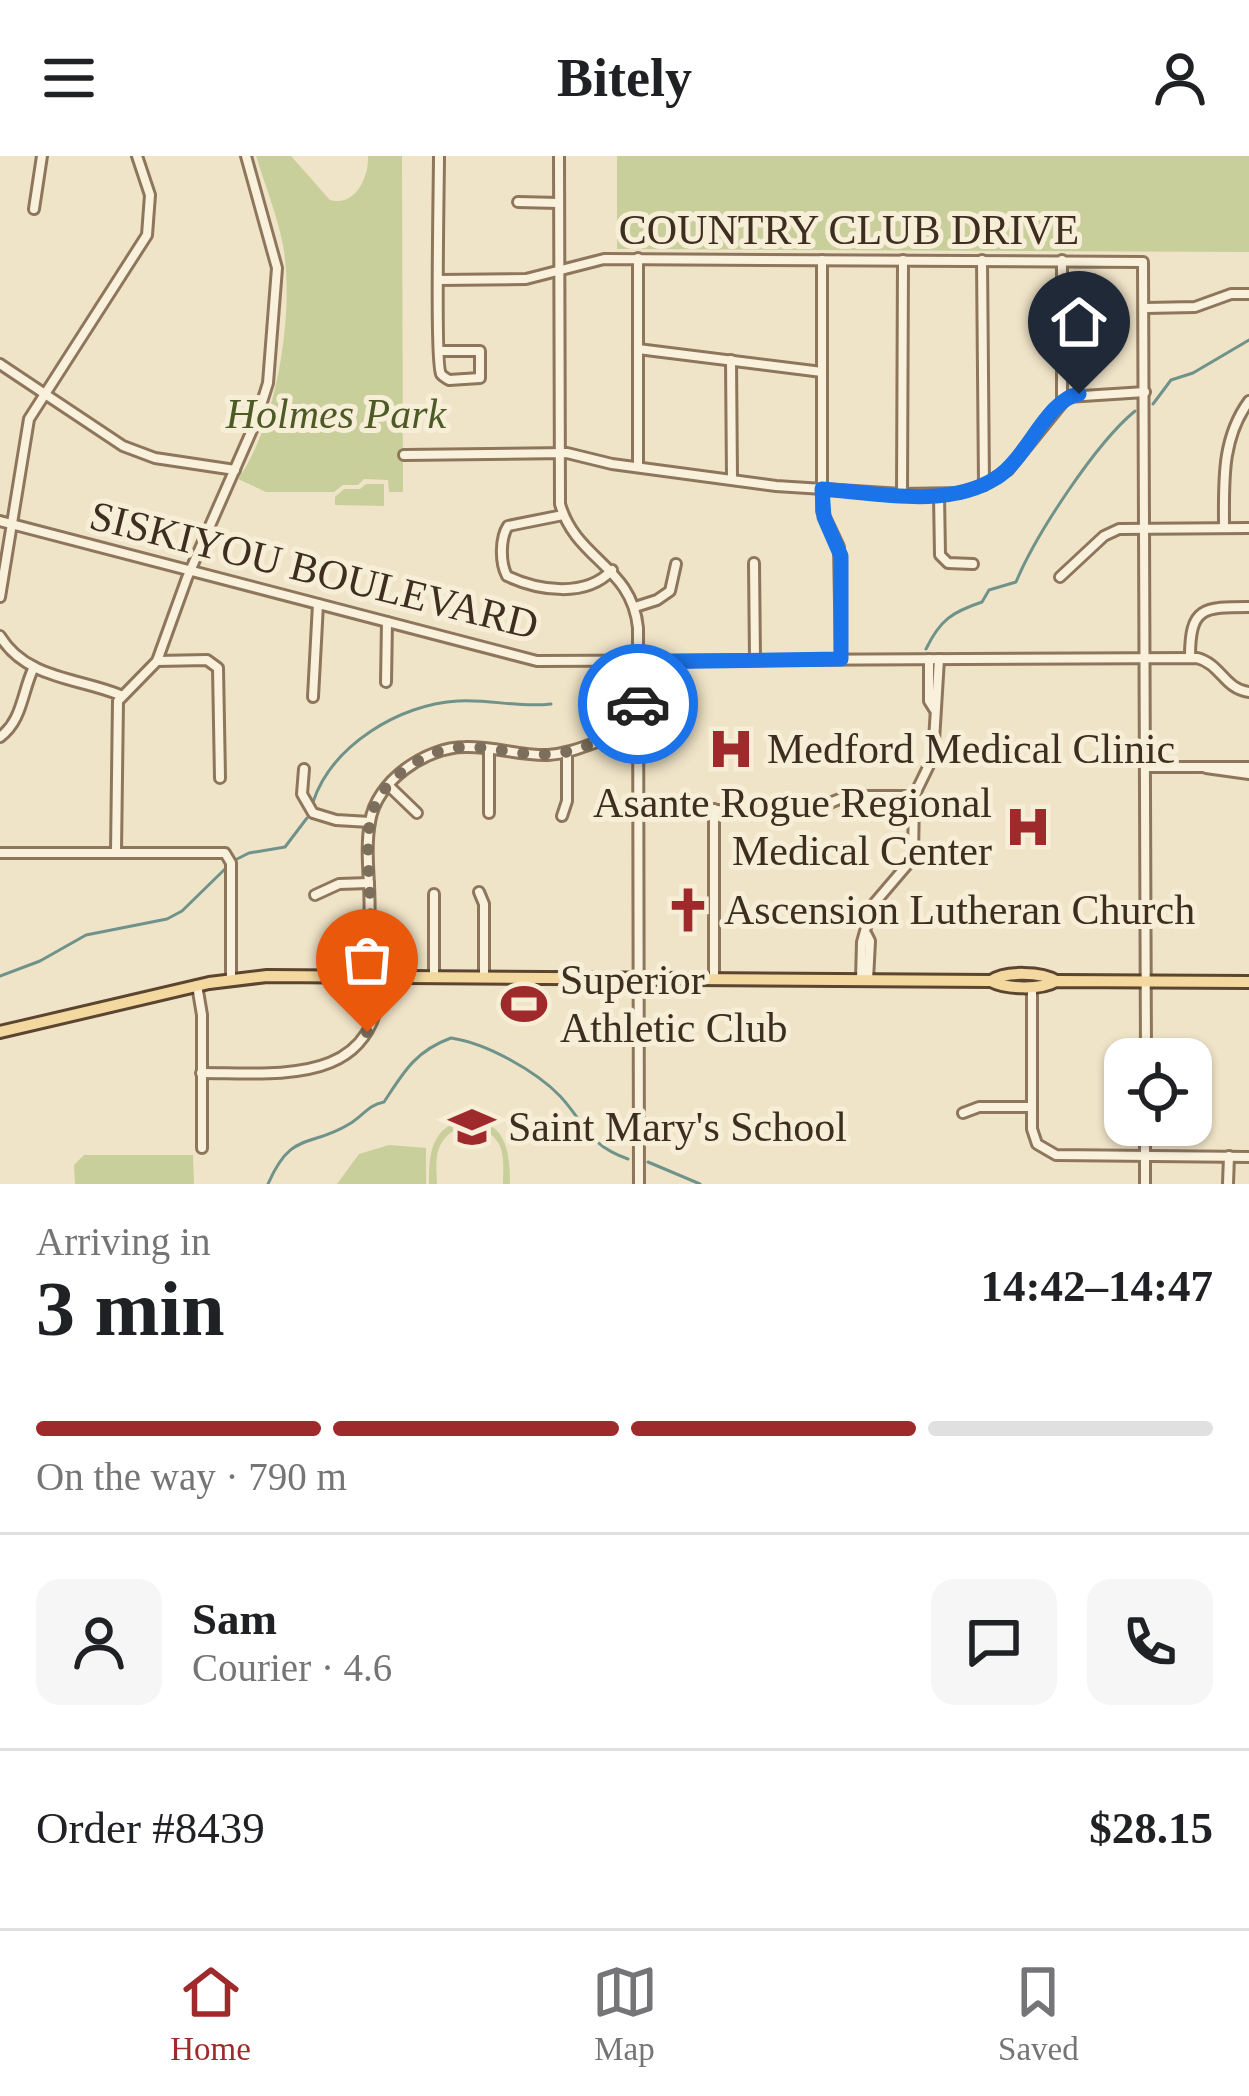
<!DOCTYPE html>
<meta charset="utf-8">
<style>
body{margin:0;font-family:Georgia,serif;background:#f6f6f6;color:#202124;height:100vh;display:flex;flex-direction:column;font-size:45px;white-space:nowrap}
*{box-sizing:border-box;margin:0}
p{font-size:39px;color:#757577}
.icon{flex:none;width:66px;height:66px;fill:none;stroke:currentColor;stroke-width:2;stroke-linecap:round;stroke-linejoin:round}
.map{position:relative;height:1028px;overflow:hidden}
.panel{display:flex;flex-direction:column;background:#fff;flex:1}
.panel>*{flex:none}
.fabs{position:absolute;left:1104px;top:882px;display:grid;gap:24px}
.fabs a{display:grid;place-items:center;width:108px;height:108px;border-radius:24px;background:#fff;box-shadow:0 3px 9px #0004;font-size:60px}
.pin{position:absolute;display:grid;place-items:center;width:102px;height:102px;color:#fff;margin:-123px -51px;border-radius:50% 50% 50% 0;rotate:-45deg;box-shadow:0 0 12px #0007}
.pin .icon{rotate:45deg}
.courier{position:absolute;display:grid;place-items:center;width:120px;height:120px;margin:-60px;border:9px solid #1a73e8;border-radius:50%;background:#fff;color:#222;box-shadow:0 3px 15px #0007}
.overview em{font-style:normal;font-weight:800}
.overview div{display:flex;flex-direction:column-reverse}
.overview{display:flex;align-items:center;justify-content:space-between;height:204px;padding:0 36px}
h1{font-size:78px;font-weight:800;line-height:90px}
.bar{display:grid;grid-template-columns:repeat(4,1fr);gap:18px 12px;align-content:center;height:144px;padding:0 36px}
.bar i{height:15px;border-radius:9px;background:#e0e0e0}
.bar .current{background:#9e2a2b}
.bar p{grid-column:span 4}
.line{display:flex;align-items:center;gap:30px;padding:0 36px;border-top:3px solid #e0e0e0}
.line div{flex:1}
.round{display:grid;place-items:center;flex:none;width:126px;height:126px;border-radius:24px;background:#f6f6f6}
header{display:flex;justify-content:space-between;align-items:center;height:156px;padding:0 36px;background:#fff;font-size:54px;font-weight:800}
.tabs{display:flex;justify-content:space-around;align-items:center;height:168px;border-top:3px solid #e0e0e0;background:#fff;font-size:33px;color:#757577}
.tabs a{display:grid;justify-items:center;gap:6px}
.tabs .current{color:#9e2a2b}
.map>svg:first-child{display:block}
.green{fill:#c9cf9b}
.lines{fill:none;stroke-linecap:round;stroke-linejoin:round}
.stream{stroke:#6f938a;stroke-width:3}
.minor-casing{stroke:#8d765c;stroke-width:14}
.major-casing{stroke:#5b4430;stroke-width:16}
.minor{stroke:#faf1dc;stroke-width:8}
.major{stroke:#f3d9a0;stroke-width:10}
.done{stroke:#7c6e5b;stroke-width:12;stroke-dasharray:0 21.6}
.route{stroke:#1a73e8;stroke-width:15}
.labels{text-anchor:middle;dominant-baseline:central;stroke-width:10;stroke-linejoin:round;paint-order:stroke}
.street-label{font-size:42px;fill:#3d2e20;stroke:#f7eed8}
.park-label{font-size:42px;font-style:italic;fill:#4d5a26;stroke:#f7eed8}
.poi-label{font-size:42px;fill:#3d2e20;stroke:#f7eed8;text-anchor:start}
</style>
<header><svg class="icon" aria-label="menu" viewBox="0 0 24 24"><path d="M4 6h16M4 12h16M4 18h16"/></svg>Bitely<svg class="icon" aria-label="person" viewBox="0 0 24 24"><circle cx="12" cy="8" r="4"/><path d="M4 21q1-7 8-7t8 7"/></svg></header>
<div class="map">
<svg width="1249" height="1028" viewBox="0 0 1249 1028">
<rect width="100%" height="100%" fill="#f0e4c8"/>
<g class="green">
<path d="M256,0H291L330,44C355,51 369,21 368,0H402L403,336H389L388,324L364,323L358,329H343L334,336H266L238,323C277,269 295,155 283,89C277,59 265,29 256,0Z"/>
<polygon points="617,0 1249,0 1249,96 617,93"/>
<polygon points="366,328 384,328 384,350 335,349 335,341 344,333 360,333"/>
<path d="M465,963C506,964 510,994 510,1028H503C503,1015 505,1000 499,988C486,965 453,965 441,988C434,1000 437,1015 437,1028H429C429,997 431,972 465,963Z"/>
<polygon points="389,989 426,992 426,1028 337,1028 359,998"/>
<polygon points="84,999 193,999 194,1028 75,1028 74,1009"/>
</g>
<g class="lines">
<g class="stream">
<polyline points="1153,248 1171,224 1193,217 1249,184"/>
<path d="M926,493C940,464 952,456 982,446L989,434L1016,426C1036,378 1096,287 1135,255"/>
<path d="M313,646C332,589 400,548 458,545C490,543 519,552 551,548"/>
<polyline points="237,703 249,697 285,691 307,662"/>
<polyline points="0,820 40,805 86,779 167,763 182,755 225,713"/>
<polyline points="648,1006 700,1028"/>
<path d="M268,1028C292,973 310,993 351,967C364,959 368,949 384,946C403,917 415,895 451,882C486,887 536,915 560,940C586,968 587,989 628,1003"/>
</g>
<g class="minor-casing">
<g id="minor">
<path d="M439,0C439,27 435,208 441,218C443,221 446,222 449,224L480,222V195H440"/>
<path d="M559,0L560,348C576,404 632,410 638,472L639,1028"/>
<polyline points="518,46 559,47"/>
<polyline points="34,53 42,0"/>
<polyline points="638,102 638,311"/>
<polyline points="822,104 822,355 839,391 841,503"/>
<polyline points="982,104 984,329"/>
<polyline points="439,124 526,123 604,103 1143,106 1146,903"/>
<polyline points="1146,152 1195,151 1231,138 1249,138"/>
<polyline points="638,193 822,216"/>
<polyline points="731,204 732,323"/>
<polyline points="0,208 123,290 155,302 235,314"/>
<polyline points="1062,245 1062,104"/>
<polyline points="404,299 567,297 612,308 776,330 902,338 959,337 984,329 1008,314 1067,241 1145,236"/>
<polyline points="902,338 903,104"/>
<polyline points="939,339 940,399 948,407 973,408"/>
<path d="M563,359L508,370C500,382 500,407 507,420C539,435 586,442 612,414"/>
<path d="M0,365L537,505L1197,502C1221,508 1224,533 1249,536"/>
<path d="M1224,372C1224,327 1221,283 1249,245"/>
<polyline points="754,407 755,503"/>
<polyline points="1060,421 1104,380 1119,373 1249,372"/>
<polyline points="0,441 29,263 147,79 150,39 137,0"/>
<polyline points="635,451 657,444 670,435 676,408"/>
<path d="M0,480C26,523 79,522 120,539"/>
<path d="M1190,501C1190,451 1203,451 1249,451"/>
<polyline points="929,503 929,545 934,553"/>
<polyline points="157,505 207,504 218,512 220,622"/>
<polyline points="386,526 387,466"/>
<polyline points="313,541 318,448"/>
<path d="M0,581C23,564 22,535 34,511"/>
<polyline points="1146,611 1249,611"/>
<polyline points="1206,612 1249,618"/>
<polyline points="304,613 302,638 313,657 336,664 370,666"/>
<polyline points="390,631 417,657"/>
<polyline points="638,647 704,648 709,653 725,655 810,655 847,640 914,640"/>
<polyline points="638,656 704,656 708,652"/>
<polyline points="489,657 489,593"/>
<polyline points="562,660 567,645 567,597"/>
<polyline points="116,696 118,545 157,505 187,422 256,265 268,227 277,112 246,0"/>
<polyline points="0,697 225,697 231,707 231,823"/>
<polyline points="479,736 484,748 484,822"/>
<polyline points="434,738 434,820"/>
<polyline points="315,739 339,728 369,727"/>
<polyline points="867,779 870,785 868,824"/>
<path d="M353,820C353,799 368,787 369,768C372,735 364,699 370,666C376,625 426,591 465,591C493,590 521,600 548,599C580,597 606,578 638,576"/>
<polyline points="714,823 714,653"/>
<polyline points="861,824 862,786 872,750 913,702 914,640 933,601 939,503"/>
<polyline points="197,829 202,859 202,992"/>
<polyline points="1032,831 1032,973 1037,988 1056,999 1249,1001"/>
<path d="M201,917C282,917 378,931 381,820"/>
<polyline points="963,957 979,951 1032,951"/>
<polyline points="1145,1028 1145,969"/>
<polyline points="1228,1028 1229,1000"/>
</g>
</g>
<g class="major-casing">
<g id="major">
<path d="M991,825C1005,815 1042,816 1056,825"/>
<path d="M0,876L209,827L267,820L991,825C1006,833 1041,834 1056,825L1249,826"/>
</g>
</g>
<use href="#minor" class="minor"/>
<use href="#major" class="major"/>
</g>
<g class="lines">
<path class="done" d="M367,876L376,855L381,820H353C353,797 368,787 370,768C372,735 365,700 370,666C376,625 426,591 465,591C493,590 520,600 548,598C580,597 606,579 638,576V548"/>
<path class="route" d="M638,548V506L841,503V400L824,361L822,333C876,337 948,353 996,322C1027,303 1046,244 1079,238"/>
</g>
<defs>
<g id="hospital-bare" transform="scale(3.6)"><path d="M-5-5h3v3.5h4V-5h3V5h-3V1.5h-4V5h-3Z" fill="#9e2a2b" stroke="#f7eed8" stroke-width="2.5" paint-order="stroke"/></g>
<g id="church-bare" transform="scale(3.6)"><path d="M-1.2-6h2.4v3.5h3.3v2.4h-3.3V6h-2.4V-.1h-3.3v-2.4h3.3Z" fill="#9e2a2b" stroke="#f7eed8" stroke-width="2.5" paint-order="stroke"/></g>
<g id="stadium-bare" transform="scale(3.6)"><path d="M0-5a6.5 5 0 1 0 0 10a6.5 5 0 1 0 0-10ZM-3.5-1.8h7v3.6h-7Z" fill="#9e2a2b" stroke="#f7eed8" stroke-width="2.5" paint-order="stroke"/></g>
<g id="school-bare" transform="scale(3.6)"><path d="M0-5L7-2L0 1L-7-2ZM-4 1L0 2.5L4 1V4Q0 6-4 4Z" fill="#9e2a2b" stroke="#f7eed8" stroke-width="2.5" paint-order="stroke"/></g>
</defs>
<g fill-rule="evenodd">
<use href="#hospital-bare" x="731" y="593"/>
<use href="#hospital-bare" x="1028" y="671"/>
<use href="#church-bare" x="688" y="754"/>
<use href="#stadium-bare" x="524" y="848"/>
<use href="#school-bare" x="472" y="971"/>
</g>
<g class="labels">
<g class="street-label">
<text x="849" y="74">COUNTRY CLUB DRIVE</text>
<text transform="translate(314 414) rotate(14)">SISKIYOU BOULEVARD</text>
</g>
<g class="park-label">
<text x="336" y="258">Holmes Park</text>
</g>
<g class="poi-label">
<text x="767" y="593">Medford Medical Clinic</text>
<text x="992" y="647" text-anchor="end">Asante Rogue Regional<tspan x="992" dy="48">Medical Center</tspan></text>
<text x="724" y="754">Ascension Lutheran Church</text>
<text x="560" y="824">Superior<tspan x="560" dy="48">Athletic Club</tspan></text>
<text x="508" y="971">Saint Mary's School</text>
</g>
</g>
</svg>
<div class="fabs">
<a><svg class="icon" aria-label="locate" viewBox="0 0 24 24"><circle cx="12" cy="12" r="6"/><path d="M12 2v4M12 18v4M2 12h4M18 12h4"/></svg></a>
</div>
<div class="pin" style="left:367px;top:876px;background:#ea580c"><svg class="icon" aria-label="bag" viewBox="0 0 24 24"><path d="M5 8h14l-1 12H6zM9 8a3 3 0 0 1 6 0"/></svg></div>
<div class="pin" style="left:1079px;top:238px;background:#1f2937"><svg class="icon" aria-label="home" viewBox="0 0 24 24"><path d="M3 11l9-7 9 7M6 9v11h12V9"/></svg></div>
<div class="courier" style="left:638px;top:548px"><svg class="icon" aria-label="car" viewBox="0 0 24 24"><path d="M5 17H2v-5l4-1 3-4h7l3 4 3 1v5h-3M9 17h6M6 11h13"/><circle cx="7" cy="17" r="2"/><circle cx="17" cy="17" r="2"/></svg></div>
</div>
<section class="panel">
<div class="overview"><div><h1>3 min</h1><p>Arriving in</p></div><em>14:42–14:47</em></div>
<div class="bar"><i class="current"></i><i class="current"></i><i class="current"></i><i></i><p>On the way · 790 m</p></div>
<div class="line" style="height:216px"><a class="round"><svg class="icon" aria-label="person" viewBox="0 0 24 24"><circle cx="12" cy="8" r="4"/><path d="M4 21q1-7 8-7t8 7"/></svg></a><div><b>Sam</b><p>Courier · 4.6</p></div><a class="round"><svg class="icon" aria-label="chat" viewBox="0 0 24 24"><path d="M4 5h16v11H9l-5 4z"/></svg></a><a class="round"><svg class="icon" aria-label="phone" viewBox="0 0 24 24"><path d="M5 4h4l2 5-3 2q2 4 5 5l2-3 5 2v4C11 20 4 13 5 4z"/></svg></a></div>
<div class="line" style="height:156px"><div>Order #8439</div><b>$28.15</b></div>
</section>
<nav class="tabs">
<a class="current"><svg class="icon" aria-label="home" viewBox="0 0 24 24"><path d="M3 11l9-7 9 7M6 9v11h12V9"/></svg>Home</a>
<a><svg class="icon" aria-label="map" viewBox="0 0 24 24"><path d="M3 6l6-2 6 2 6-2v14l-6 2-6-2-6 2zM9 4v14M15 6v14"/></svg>Map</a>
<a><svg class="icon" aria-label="saved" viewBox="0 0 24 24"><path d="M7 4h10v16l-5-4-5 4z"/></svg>Saved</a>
</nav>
